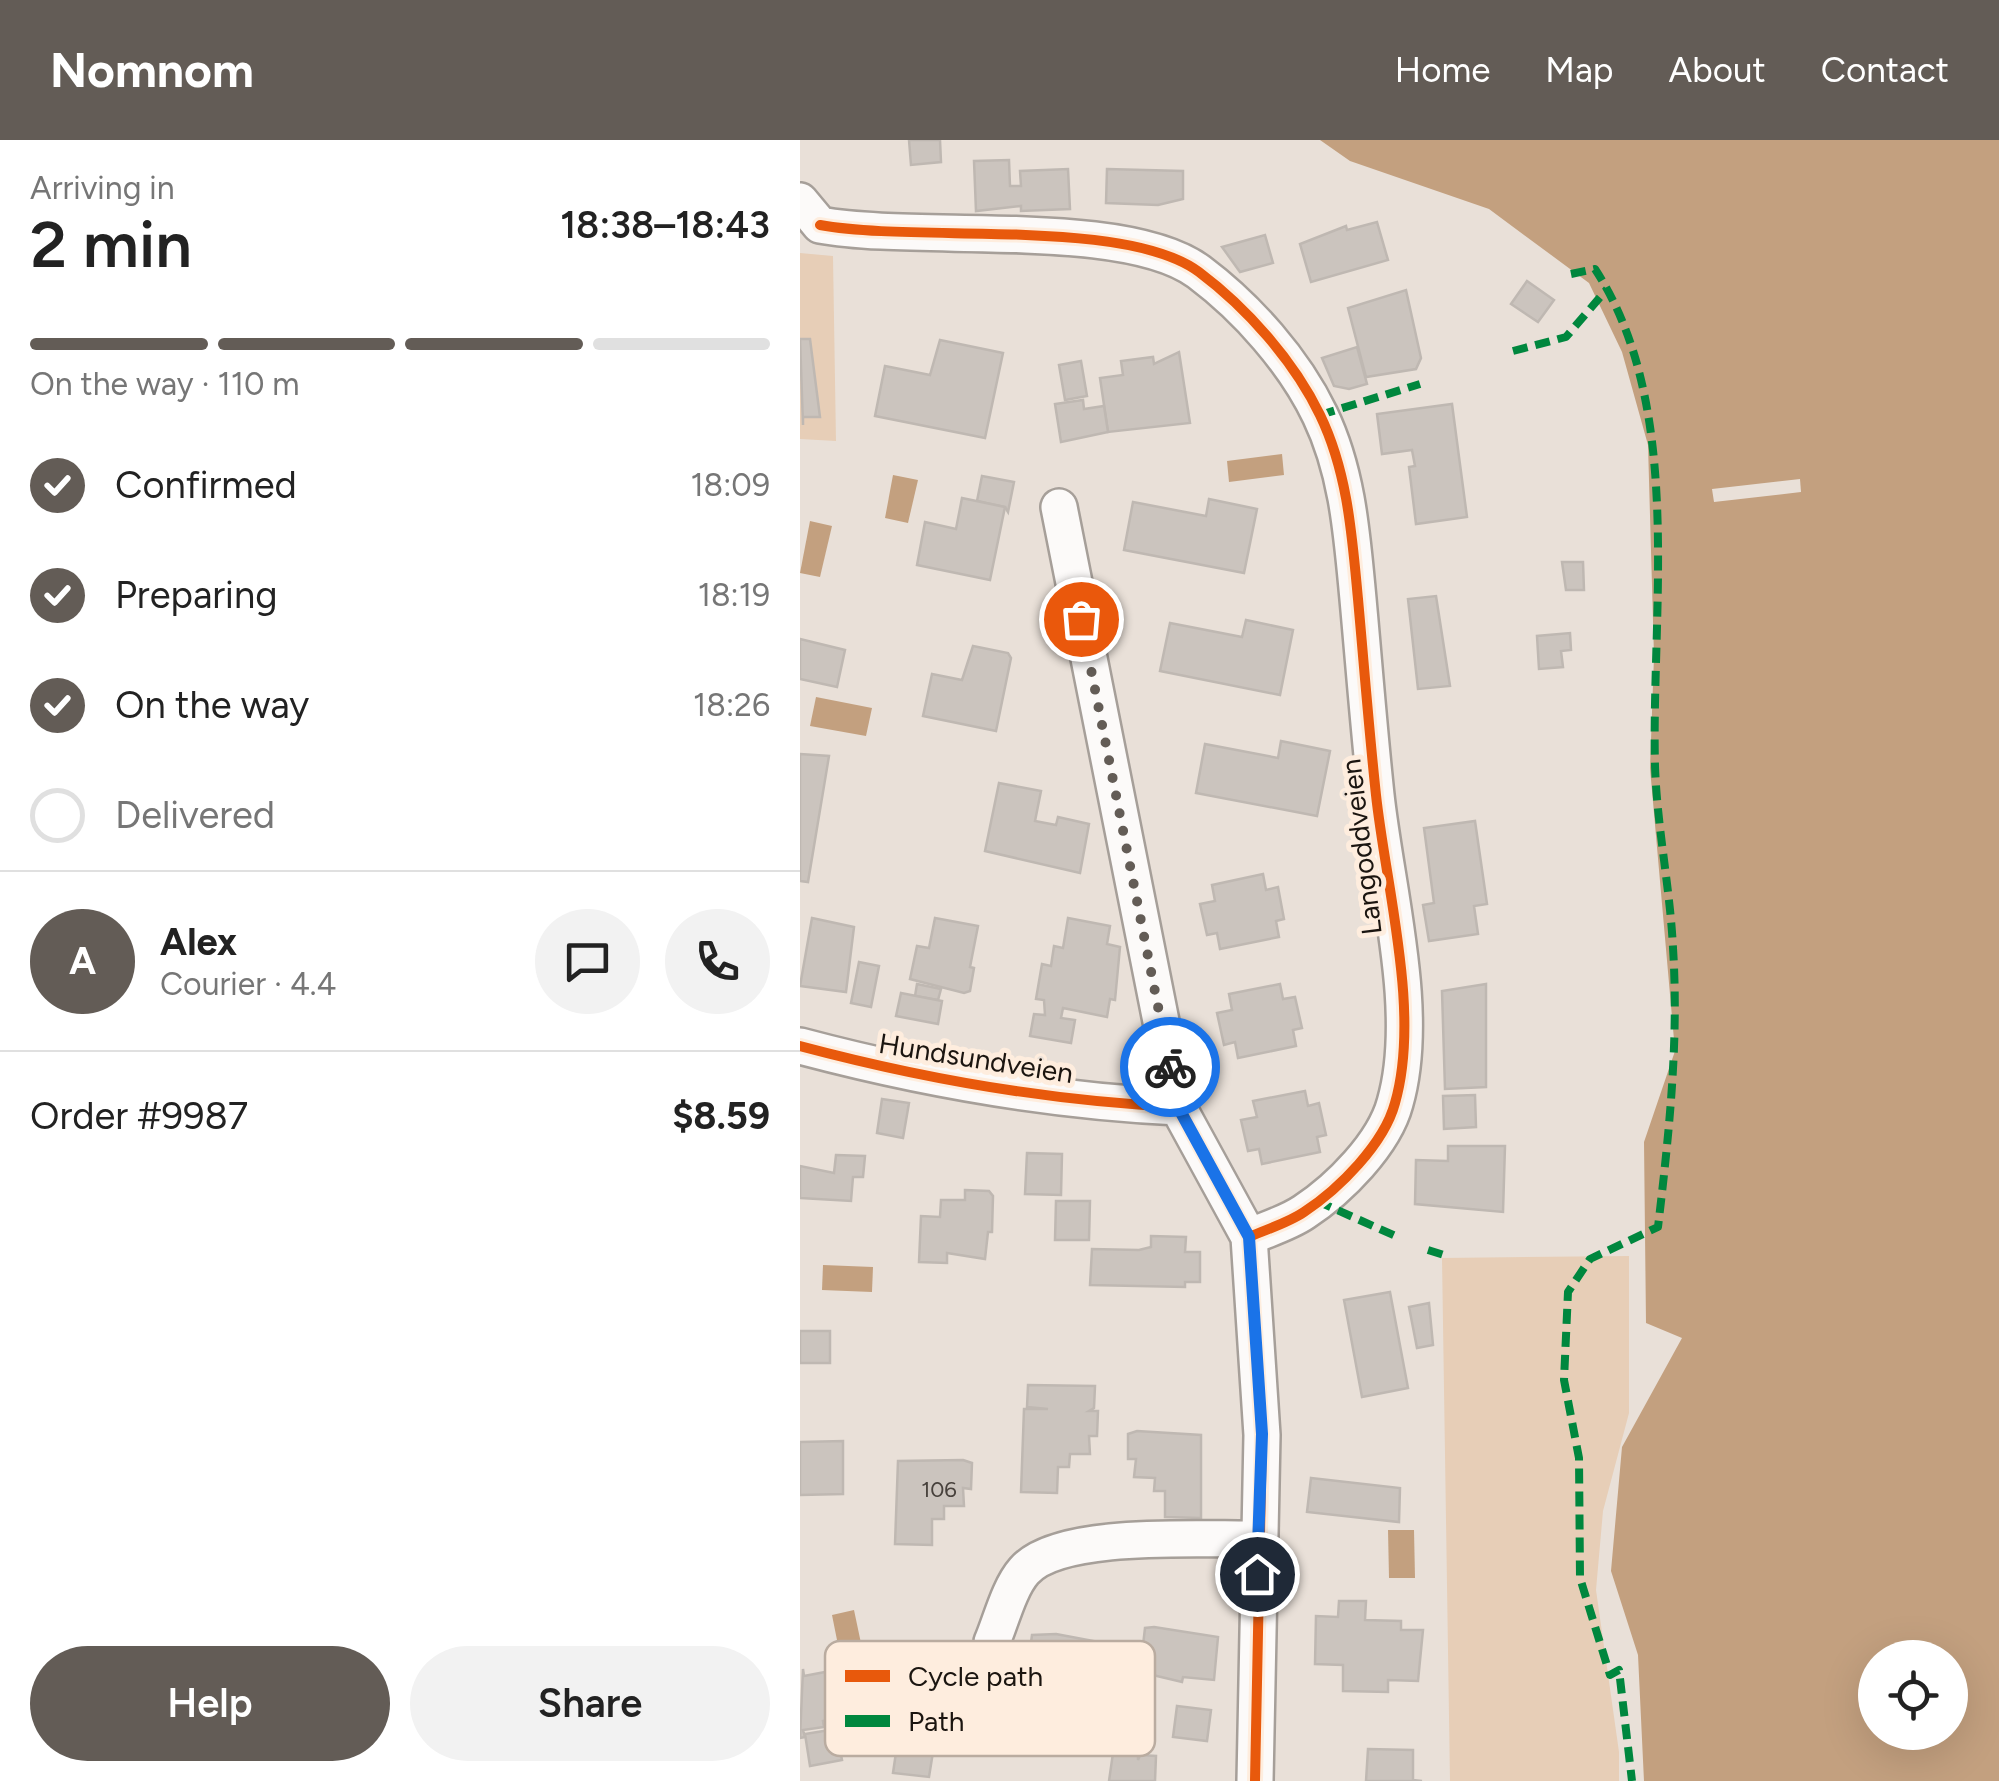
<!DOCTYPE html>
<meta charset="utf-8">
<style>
body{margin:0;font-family:Figtree,sans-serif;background:#f2f2f2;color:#222;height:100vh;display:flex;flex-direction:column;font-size:38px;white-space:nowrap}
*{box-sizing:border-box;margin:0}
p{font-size:32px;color:#767676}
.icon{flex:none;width:55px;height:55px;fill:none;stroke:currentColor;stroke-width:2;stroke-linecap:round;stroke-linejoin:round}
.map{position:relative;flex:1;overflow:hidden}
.drawer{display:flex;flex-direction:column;background:#fff;width:800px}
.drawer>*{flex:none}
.tools{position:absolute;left:1058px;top:1500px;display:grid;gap:20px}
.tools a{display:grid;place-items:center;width:110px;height:110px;border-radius:50%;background:#fff;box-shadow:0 10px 40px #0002;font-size:50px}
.pin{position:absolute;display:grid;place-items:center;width:85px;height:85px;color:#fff;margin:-42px;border:5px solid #fff;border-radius:50%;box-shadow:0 2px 10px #0007}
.courier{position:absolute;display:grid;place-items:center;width:100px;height:100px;margin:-50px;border:8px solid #1a73e8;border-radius:50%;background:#fff;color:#222;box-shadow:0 2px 12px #0007}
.overview em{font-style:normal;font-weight:600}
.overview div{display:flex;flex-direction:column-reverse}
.overview{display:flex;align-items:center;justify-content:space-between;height:170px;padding:0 30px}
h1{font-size:65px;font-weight:600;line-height:75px}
.bar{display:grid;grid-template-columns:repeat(4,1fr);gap:15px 10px;align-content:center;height:120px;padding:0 30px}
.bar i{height:12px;border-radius:8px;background:#e0e0e0}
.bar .active{background:#635c56}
.bar p{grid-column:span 4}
.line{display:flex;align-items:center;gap:25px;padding:0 30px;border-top:2px solid #e0e0e0}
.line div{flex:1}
.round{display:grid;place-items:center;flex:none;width:105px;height:105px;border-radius:52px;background:#f2f2f2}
ol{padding:0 30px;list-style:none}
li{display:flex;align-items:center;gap:30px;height:110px}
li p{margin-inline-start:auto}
li .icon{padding:10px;border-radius:50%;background:#635c56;color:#fff;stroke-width:4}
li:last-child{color:#767676}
li i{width:55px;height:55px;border:5px solid #e0e0e0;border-radius:50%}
.action{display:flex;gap:20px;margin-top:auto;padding:20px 30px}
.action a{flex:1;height:115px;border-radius:60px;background:#635c56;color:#fff;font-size:40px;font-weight:600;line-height:115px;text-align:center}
.action a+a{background:#f2f2f2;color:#222}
header{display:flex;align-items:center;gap:60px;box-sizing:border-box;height:140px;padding:0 50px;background:#635c56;color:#fff}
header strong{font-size:48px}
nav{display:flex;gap:55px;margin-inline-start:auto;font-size:35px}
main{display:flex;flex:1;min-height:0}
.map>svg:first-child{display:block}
.green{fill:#e7ceb7}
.water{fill:#c3a07f;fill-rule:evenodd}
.pier{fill:#e9e0d8}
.building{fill:#cbc4be;stroke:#bfb8b2;stroke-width:2.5}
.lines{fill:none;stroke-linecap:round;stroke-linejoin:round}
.minor-casing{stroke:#a69f99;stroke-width:40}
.minor{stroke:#fcfaf9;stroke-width:35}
.quiet{stroke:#00873e;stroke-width:8;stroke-dasharray:15 8;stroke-linecap:butt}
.cycleway-casing{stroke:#feedde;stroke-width:16}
.cycleway{stroke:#e8590c;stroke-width:10}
.done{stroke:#635c56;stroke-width:10;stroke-dasharray:0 18}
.route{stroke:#1a73e8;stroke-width:12}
.labels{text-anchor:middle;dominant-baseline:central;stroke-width:10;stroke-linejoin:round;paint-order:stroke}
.number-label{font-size:22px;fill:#47413c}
.street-label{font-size:28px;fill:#1b1510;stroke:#feedde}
.key{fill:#feedde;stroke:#baaca0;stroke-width:2.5}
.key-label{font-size:28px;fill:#1b1510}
</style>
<header>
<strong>Nomnom</strong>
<nav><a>Home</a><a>Map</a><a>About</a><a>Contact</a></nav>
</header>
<main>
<section class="drawer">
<div class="overview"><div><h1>2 min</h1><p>Arriving in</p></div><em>18:38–18:43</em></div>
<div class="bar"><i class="active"></i><i class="active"></i><i class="active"></i><i></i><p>On the way · 110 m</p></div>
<ol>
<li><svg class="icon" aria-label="check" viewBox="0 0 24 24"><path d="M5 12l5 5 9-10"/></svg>Confirmed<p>18:09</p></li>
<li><svg class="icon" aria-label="check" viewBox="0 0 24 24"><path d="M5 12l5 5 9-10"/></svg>Preparing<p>18:19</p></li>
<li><svg class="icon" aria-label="check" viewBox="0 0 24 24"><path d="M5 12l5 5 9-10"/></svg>On the way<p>18:26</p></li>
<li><i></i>Delivered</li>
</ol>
<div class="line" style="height:180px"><b class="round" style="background:#635c56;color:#fff">A</b><div><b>Alex</b><p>Courier · 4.4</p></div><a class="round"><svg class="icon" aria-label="chat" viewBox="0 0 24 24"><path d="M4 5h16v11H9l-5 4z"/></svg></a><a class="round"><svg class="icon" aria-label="phone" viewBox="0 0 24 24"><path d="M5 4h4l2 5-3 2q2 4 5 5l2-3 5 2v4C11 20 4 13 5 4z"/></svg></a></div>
<div class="line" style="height:130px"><div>Order #9987</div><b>$8.59</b></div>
<div class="action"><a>Help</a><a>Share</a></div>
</section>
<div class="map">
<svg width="1199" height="1641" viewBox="0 0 1199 1641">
<rect width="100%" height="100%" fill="#e9e0d8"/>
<g class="green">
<polygon points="0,113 33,116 36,301 0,299"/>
<polygon points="829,1116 829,1273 803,1371 796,1450 819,1612 819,1641 650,1641 642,1118"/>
</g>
<g class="water">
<path d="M520,0H1199V1641H844L838,1515L811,1431L822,1307L882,1198L846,1183L844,1002L875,911L850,628L854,516L848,305L822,212L789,143L689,69L550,21ZM1075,1518H1150V1592H1075Z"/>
<polygon points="482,314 484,335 429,342 427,321"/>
<polygon points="93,335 118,340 108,383 85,378"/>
<polygon points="10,381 32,386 20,437 0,433"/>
<polygon points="16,557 72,568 66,596 10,586"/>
<polygon points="23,1125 73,1127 72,1152 22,1150"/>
<polygon points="588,1390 614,1390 615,1438 589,1438"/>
<polygon points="54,1470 62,1508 51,1524 30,1511 37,1500 32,1475"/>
</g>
<polygon class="pier" points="1000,339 1001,352 914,362 912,349"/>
<g class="building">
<polygon points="109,0 140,0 141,22 111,25"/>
<polygon points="209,20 210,46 221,46 220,31 268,29 270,69 221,71 221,66 176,71 174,21"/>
<polygon points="307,29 383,31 383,59 358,65 306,63"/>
<polygon points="577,82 588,120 511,142 500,104 546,86 547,90"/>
<polygon points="465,95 473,123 440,132 422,107"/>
<polygon points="727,141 754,160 738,182 711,164"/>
<polygon points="606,150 621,218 616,229 566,237 548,168"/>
<polygon points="0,199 10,199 20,277 3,277 3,285"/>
<polygon points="140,200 203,213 185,298 75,276 85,226 130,235"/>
<polygon points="557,207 567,244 549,249 534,246 522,218"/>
<polygon points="379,212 390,283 308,292 300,238 323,235 321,221 353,217 354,224"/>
<polygon points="281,221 287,256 265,260 259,225"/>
<polygon points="283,260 284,269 304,266 308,292 261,302 255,264"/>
<polygon points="652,264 667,377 616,384 609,327 615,326 612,310 582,314 577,274"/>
<polygon points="182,336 214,342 208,372 205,367 177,361"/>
<polygon points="162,358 205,367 190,440 117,425 125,382 156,389"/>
<polygon points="409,359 457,369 444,433 324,410 333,362 406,376"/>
<polygon points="762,422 783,422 784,450 766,450"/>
<polygon points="636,456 650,546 618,549 608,459"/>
<polygon points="446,480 493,490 480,555 360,531 370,483 442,497"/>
<polygon points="770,493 771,510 761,511 763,527 739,529 737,496"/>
<polygon points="0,499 45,510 37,547 0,539"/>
<polygon points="173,506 208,513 211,518 196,591 123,576 132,534 162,540"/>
<polygon points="481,601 530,611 517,676 396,653 405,604 478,618"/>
<polygon points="0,614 29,616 8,742 0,741"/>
<polygon points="199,643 241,651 235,681 256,685 258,677 289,684 280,733 185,711"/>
<polygon points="675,681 687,764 674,766 678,794 629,801 623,765 634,763 624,688"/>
<polygon points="463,734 466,750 478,747 484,779 476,781 479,797 420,809 417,793 407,795 400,764 415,761 412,745"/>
<polygon points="12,778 54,787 46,852 0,846"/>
<polygon points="135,778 178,786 170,827 174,828 170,851 164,853 110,839 117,806 129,808"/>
<polygon points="268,778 310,786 307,804 320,807 315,860 310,859 307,877 263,868 261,878 275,880 271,903 230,896 234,874 245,875 244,860 236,859 242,824 251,826 254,806 263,808"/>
<polygon points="59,822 79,826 71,867 51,863"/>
<polygon points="117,844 141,849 138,860 115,856"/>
<polygon points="480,844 483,859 495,857 502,888 493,890 496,906 438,918 435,902 424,905 417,873 432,870 429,854"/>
<polygon points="686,844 686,947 645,949 642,851"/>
<polygon points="101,853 142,861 138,884 96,876"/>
<polygon points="505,951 508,966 519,963 526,995 517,997 520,1012 462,1024 459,1009 448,1011 441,980 457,977 453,961"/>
<polygon points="675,955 676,987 644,989 643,956"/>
<polygon points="82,959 109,963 103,998 77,993"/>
<polygon points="648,1006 705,1006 703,1072 615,1064 616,1020 648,1021"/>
<polygon points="227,1013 262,1014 261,1055 225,1054"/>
<polygon points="36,1015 65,1016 63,1037 53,1037 51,1061 0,1058 0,1026 34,1033"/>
<polygon points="165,1050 189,1051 193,1056 192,1092 188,1092 185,1119 147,1113 147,1123 119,1122 121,1076 140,1077 141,1060 165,1060"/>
<polygon points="256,1061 290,1061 289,1100 255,1100"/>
<polygon points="351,1096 386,1097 385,1112 400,1112 400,1142 385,1142 385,1147 290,1145 292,1109 339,1110 351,1107"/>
<polygon points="590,1152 608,1248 562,1257 544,1160"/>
<polygon points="629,1163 633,1205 617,1208 609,1167"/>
<rect x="0" y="1191" width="30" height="32"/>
<polygon points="228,1245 295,1246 294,1268 289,1271 298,1271 297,1296 289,1296 290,1314 270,1314 269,1327 258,1327 257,1353 221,1352 224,1269 248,1269 227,1267"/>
<polygon points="337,1291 401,1295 401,1378 365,1377 365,1351 354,1351 355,1338 334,1337 336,1319 328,1319 328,1294"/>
<polygon points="43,1301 43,1354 0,1355 0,1302"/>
<polygon points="163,1320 172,1323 171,1349 163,1348 164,1366 144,1366 144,1379 132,1379 132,1405 95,1404 98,1321"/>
<polygon points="511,1338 600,1348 599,1382 507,1372"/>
<polygon points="539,1461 566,1461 565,1480 601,1481 601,1490 623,1490 618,1541 588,1540 588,1552 543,1551 543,1525 515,1524 516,1476 538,1477"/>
<polygon points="354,1487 418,1497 414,1540 383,1537 382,1542 340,1532 341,1516 347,1517 342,1514 345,1488"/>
<polygon points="256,1494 304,1503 302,1528 293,1527 293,1545 273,1543 271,1556 260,1555 257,1580 221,1576 232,1495"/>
<polygon points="3,1529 4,1536 25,1532 33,1579 23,1581 24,1587 3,1590 5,1597 0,1598"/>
<polygon points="105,1551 178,1561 175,1585 165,1584 166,1602 146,1600 144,1613 133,1612 129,1637 93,1633"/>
<polygon points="377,1566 411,1570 407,1601 373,1597"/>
<polygon points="36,1589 42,1620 10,1626 5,1594"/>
<polygon points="568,1609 613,1610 613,1640 622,1641 566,1641"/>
<polygon points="313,1613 338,1614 338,1620 340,1615 356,1616 355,1641 309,1641"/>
</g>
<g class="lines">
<g class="minor-casing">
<g id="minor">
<path d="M0,61L20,85C118,103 325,77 399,132C447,168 494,221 520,275C548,333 552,396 558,459C564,525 569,590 576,655C586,748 621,873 595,963C584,1004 539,1049 504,1072C488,1083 467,1089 449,1097"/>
<polyline points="259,367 378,967"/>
<path d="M0,906C124,939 250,961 378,967L449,1097L462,1295L455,1641"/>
<path d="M192,1502C201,1481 209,1448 224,1431C259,1390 404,1400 458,1399"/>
</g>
</g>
<use href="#minor" class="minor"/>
<g class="quiet">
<path d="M771,134L795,129C885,267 851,470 855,626C857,687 870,747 873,808C879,901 869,994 858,1087L790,1119L768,1152L764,1240L779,1318L780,1438L810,1535L819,1530L832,1641"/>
<polyline points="713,211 766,197 807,149"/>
<polyline points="520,275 620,244"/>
<polyline points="517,1061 600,1098"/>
<polyline points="628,1110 647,1116"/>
</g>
<g class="cycleway-casing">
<g id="cycleway">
<path d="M20,85C118,103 325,77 399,132C447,168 494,221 520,275C548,333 552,396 558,459C564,525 569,590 576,655C586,748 621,873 595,963C584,1004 539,1049 504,1072C488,1083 467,1089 449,1097"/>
<path d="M0,906C124,939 250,961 378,967L449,1097L462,1295L455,1641"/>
</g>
</g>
<use href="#cycleway" class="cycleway"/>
</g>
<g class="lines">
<polyline class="done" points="281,479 370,927"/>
<polyline class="route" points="370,927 378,967 449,1097 462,1294 457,1434"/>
</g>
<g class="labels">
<g class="number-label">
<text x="139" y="1349">106</text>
</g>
<g class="street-label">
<text transform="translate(561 707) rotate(-97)">Langoddveien</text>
<text transform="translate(176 918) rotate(9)">Hundsundveien</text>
</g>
</g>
<rect x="25" y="1501" width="330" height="115" rx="15" class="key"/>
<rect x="45" y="1530" width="45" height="12" fill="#e8590c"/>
<rect x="45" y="1575" width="45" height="12" fill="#00873e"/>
<g class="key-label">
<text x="108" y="1546">Cycle path</text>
<text x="108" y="1591">Path</text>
</g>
</svg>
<div class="tools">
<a><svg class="icon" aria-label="locate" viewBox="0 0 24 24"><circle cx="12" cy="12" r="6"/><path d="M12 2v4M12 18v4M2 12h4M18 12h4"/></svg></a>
</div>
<div class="pin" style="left:281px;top:479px;background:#ea580c"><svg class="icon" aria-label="bag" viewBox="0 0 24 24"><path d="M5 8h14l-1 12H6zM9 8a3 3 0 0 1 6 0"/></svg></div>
<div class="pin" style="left:457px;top:1434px;background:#1f2937"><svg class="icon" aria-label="home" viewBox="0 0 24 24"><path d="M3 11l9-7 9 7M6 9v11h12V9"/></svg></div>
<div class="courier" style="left:370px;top:927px"><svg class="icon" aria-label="bike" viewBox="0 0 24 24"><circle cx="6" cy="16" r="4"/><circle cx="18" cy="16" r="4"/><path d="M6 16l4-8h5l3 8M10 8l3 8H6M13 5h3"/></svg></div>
</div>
</main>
